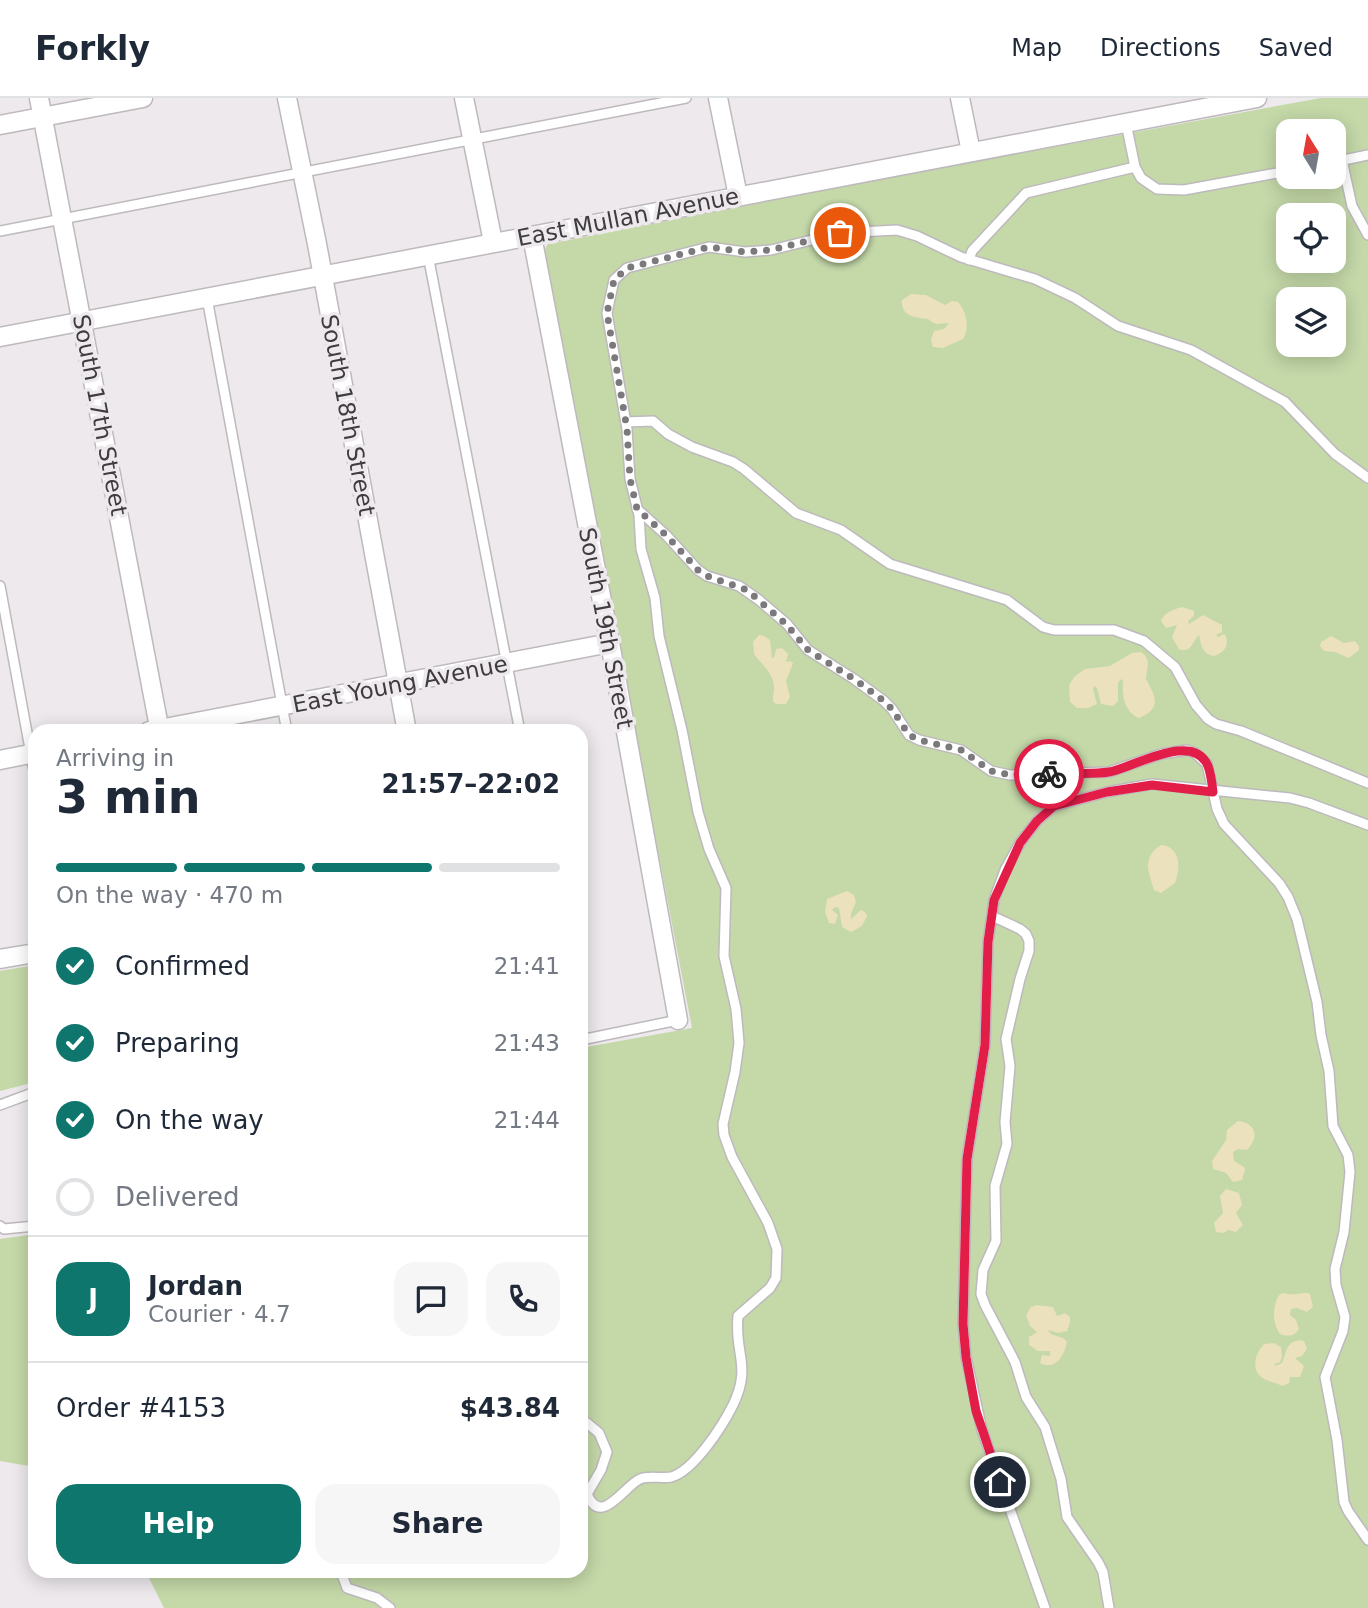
<!DOCTYPE html>
<meta charset="utf-8">
<style>
body{margin:0;font-family:"DejaVu Sans",sans-serif;background:#f6f6f7;color:#1f2937;height:100vh;display:flex;flex-direction:column;font-size:26px;white-space:nowrap}
*{box-sizing:border-box;margin:0}
p{font-size:23px;color:#747a83}
.icon{flex:none;width:38px;height:38px;fill:none;stroke:currentColor;stroke-width:2;stroke-linecap:round;stroke-linejoin:round}
.map{position:relative;flex:1;overflow:hidden}
.sheet{position:absolute;left:28px;top:626px;width:560px;height:854px;display:flex;flex-direction:column;background:#fff;border-radius:21px;box-shadow:0 4px 18px #0003}
.sheet>*{flex:none}
.needle{width:46px;rotate:349deg}
.buttons{position:absolute;left:1276px;top:21px;display:grid;gap:14px}
.buttons a{display:grid;place-items:center;width:70px;height:70px;border-radius:14px;background:#fff;box-shadow:0 4px 18px #0003;font-size:35px}
.pin{position:absolute;display:grid;place-items:center;width:60px;height:60px;color:#fff;margin:-30px;border:4px solid #fff;border-radius:50%;box-shadow:0 2px 7px #0007}
.courier{position:absolute;display:grid;place-items:center;width:70px;height:70px;margin:-35px;border:5px solid #e11d48;border-radius:50%;background:#fff;color:#222;box-shadow:0 2px 9px #0007}
.headline em{font-style:normal;font-weight:700}
.headline div{display:flex;flex-direction:column-reverse}
.headline{display:flex;align-items:center;justify-content:space-between;height:119px;padding:0 28px}
h1{font-size:46px;font-weight:700;line-height:52px}
.bar{display:grid;grid-template-columns:repeat(4,1fr);gap:10px 7px;align-content:center;height:84px;padding:0 28px}
.bar i{height:9px;border-radius:5px;background:#e0e1e3}
.bar .on{background:#0f766e}
.bar p{grid-column:span 4}
.line{display:flex;align-items:center;gap:18px;padding:0 28px;border-top:2px solid #e0e1e3}
.line div{flex:1}
.round{display:grid;place-items:center;flex:none;width:74px;height:74px;border-radius:21px;background:#f6f6f7}
ol{padding:0 28px;list-style:none}
li{display:flex;align-items:center;gap:21px;height:77px}
li p{margin-inline-start:auto}
li .icon{padding:7px;border-radius:50%;background:#0f766e;color:#fff;stroke-width:4}
li:last-child{color:#747a83}
li i{width:38px;height:38px;border:4px solid #e0e1e3;border-radius:50%}
.action{display:flex;gap:14px;margin-top:auto;padding:14px 28px}
.action a{flex:1;height:80px;border-radius:21px;background:#0f766e;color:#fff;font-size:28px;font-weight:700;line-height:80px;text-align:center}
.action a+a{background:#f6f6f7;color:#1f2937}
header{display:flex;align-items:center;gap:42px;box-sizing:border-box;height:98px;padding:0 35px;background:#fff;border-bottom:2px solid #e0e1e3}
header strong{font-size:33px}
nav{display:flex;gap:38px;margin-inline-start:auto;font-size:24px}
.map>svg:first-child{display:block}
.green{fill:#c4d8a8;fill-rule:evenodd}
.sand{fill:#ebe1bc}
.lines{fill:none;stroke-linecap:round;stroke-linejoin:round}
.lane-casing{stroke:#bdb9bd;stroke-width:12}
.street-casing{stroke:#bdb9bd;stroke-width:21}
.lane{stroke:#fff;stroke-width:9}
.street{stroke:#fff;stroke-width:18}
.done{stroke:#7b797b;stroke-width:7;stroke-dasharray:0 12.6}
.route{stroke:#e11d48;stroke-width:9}
.labels{text-anchor:middle;dominant-baseline:central;stroke-width:7;stroke-linejoin:round;paint-order:stroke}
.street-label{font-size:23px;fill:#3e3c3e;stroke:#ede9ed}
</style>
<header>
<strong>Forkly</strong>
<nav><a>Map</a><a>Directions</a><a>Saved</a></nav>
</header>
<div class="map">
<svg width="1368" height="1510" viewBox="0 0 1368 1510">
<rect width="100%" height="100%" fill="#ede9ed"/>
<g class="green">
<path d="M1321,0H1368V1510H164L146,1474H581V950L692,930L543,154L548,146L923,73ZM1288,33H1334V79H1288ZM1288,117H1334V163H1288ZM1288,201H1334V247H1288Z"/>
<polygon points="35,867 35,984 0,993 0,873"/>
<polygon points="35,1136 35,1369 0,1363 0,1141"/>
</g>
<g class="sand">
<path d="M911,196L926,197L945,207L952,203L958,204C967,214 970,230 963,241L943,250L933,249L931,242L934,233L944,231L949,225C940,225 937,229 928,221C916,220 900,218 902,202Z"/>
<path d="M1182,509L1194,513V518L1188,523L1189,526L1203,517L1222,527V534L1216,537L1218,539L1224,536L1226,538C1229,548 1224,555 1214,558C1201,556 1201,545 1199,537C1192,544 1191,556 1179,551L1172,539L1177,527L1166,530L1161,523C1164,514 1175,511 1182,509Z"/>
<path d="M759,537L764,538L770,542L772,560H774L776,551L782,550L788,556L786,564L790,563L793,565L786,583L790,599L786,606H776L773,603C772,599 774,596 774,592C775,576 762,567 754,556L753,544Z"/>
<polygon points="1331,538 1344,545 1355,543 1359,548 1359,552 1349,560 1335,554 1324,553 1320,548 1321,544"/>
<path d="M1141,554C1152,562 1147,569 1146,581C1155,598 1163,610 1139,620C1124,614 1122,597 1123,583L1121,581L1118,585V603L1113,608L1101,606L1097,590L1095,588L1093,591L1097,606L1088,610H1077L1070,604L1069,587L1075,578L1085,571L1110,568L1132,555Z"/>
<path d="M1161,747C1181,749 1181,770 1175,785L1161,795L1154,792C1148,773 1142,759 1161,747Z"/>
<polygon points="847,793 854,797 856,804 851,816 851,821 861,812 865,814 867,818 862,828 851,834 842,829 839,810 835,809 832,812 838,817 835,826 829,825 825,814 827,801"/>
<path d="M1238,1023C1256,1025 1260,1039 1247,1052L1238,1051L1233,1054L1234,1063L1244,1069L1245,1072L1242,1082L1233,1084L1226,1075L1213,1071L1212,1063L1226,1042L1227,1032Z"/>
<polygon points="1226,1091 1239,1095 1242,1107 1236,1115 1243,1127 1236,1134 1228,1132 1224,1135 1216,1134 1214,1125 1223,1115 1220,1098"/>
<path d="M1284,1195C1293,1199 1302,1193 1310,1196L1313,1209L1307,1214L1297,1210L1291,1211L1290,1217L1296,1222L1299,1231C1295,1238 1288,1239 1280,1236C1272,1226 1272,1206 1280,1196Z"/>
<path d="M1037,1207L1053,1209L1057,1218L1065,1215L1070,1219V1225L1067,1233L1058,1235L1048,1232C1051,1240 1062,1236 1067,1244C1064,1258 1056,1273 1040,1265L1042,1257L1050,1258V1253H1038L1029,1247V1239L1037,1234L1030,1228L1026,1217L1031,1209Z"/>
<path d="M1300,1242L1304,1243L1307,1251L1302,1258L1295,1260L1304,1268L1300,1279H1290L1289,1285L1283,1288C1277,1285 1271,1284 1266,1282C1250,1274 1254,1257 1264,1246L1274,1245L1281,1249L1282,1259L1280,1264L1274,1266L1275,1268L1282,1265C1287,1253 1286,1244 1300,1242Z"/>
</g>
<g class="lines">
<g class="lane-casing">
<g id="lane">
<polyline points="1126,25 1135,69 1141,80 1157,91 1184,92 1288,73"/>
<polyline points="1342,62 1352,108 1368,137"/>
<polyline points="1334,64 1368,57"/>
<polyline points="0,133 686,0"/>
<polyline points="428,157 520,634"/>
<polyline points="969,162 972,153 1026,95 1135,69"/>
<polyline points="207,200 287,634"/>
<polyline points="626,324 653,323 668,336 692,349 733,364 744,371 796,415 841,432 890,466 1007,502 1043,529 1054,532 1114,532 1144,543 1175,569 1196,607 1208,621 1216,626 1241,633 1368,685"/>
<polyline points="637,411 666,437 698,472 707,478 739,488 759,502 787,526 808,552 854,581 884,603 892,611 909,637 919,642 961,652 991,673 1010,677 1109,674 1161,656 1187,652 1195,655 1207,666 1217,711 1224,726 1279,785 1288,799 1297,821 1317,904 1321,937 1329,973 1333,1028 1348,1057 1350,1074 1344,1134 1335,1171 1336,1187 1345,1219 1343,1233 1325,1279 1337,1342 1344,1404 1348,1413 1368,1442"/>
<polyline points="0,488 35,678"/>
<polyline points="992,818 1020,831 1026,836 1029,843 1029,853 1020,881 1006,941 1010,968 1005,1024 1007,1046 995,1088 996,1143 983,1172 981,1196 985,1207 1015,1264 1026,1299 1045,1329 1061,1381 1067,1419 1098,1464 1103,1474 1109,1510"/>
<polyline points="581,942 678,922"/>
<polyline points="0,1007 35,994"/>
<polyline points="0,1128 4,1131 35,1128"/>
<path d="M581,1320L599,1335L607,1354L601,1372L587,1396C601,1430 624,1388 640,1381C649,1377 662,1381 671,1379C694,1373 723,1327 733,1307C752,1268 734,1255 738,1218L770,1190L776,1180L777,1151L768,1125L732,1059L724,1037L723,1026L735,974L739,945L736,911L724,858L726,790L709,751L698,714L682,632L659,538L655,500L641,451L639,417L630,381L627,331L607,215L614,182L627,170L709,149L745,154L771,152L840,135L897,132L917,138L961,159L1035,181L1075,200L1118,228L1191,252L1285,304L1335,356L1368,380"/>
<polyline points="341,1474 347,1490 377,1500 390,1510"/>
<polyline points="1045,1510 982,1332 966,1259 963,1226 967,1061 985,947 988,844 994,802 1005,772 1020,745 1037,723 1054,708 1107,694 1152,686 1290,700 1309,705 1368,727"/>
</g>
</g>
<g class="street-casing">
<g id="street">
<polyline points="39,0 160,634"/>
<polyline points="287,0 317,146 407,634"/>
<polyline points="464,0 493,144"/>
<polyline points="718,0 738,98"/>
<polyline points="960,0 971,54"/>
<polyline points="0,27 143,0"/>
<polyline points="532,138 610,545 678,922"/>
<polyline points="0,239 1257,0"/>
<polyline points="149,633 610,545"/>
<polyline points="0,662 35,655"/>
<polyline points="0,861 35,855"/>
</g>
</g>
<use href="#lane" class="lane"/>
<use href="#street" class="street"/>
</g>
<g class="lines">
<polyline class="done" points="840,135 771,152 745,154 709,149 627,170 614,182 607,215 627,331 630,381 637,411 666,437 698,472 707,478 747,492 786,526 808,552 854,581 884,603 892,611 909,637 919,642 961,652 991,673 1010,677 1049,676"/>
<path class="route" d="M1000,1384L976,1313L966,1259L963,1226L967,1061L985,947L988,844L994,802L1020,745L1037,723L1054,708L1107,694L1152,687L1213,694C1212,686 1211,676 1208,668C1193,632 1133,670 1109,674C1089,677 1069,674 1049,676"/>
</g>
<g class="labels">
<g class="street-label">
<text transform="translate(628 119) rotate(-11)">East Mullan Avenue</text>
<text transform="translate(100 317) rotate(79)">South 17th Street</text>
<text transform="translate(348 317) rotate(79)">South 18th Street</text>
<text transform="translate(606 530) rotate(79)">South 19th Street</text>
<text transform="translate(400 586) rotate(-11)">East Young Avenue</text>
</g>
</g>
</svg>
<div class="buttons">
<a><svg class="needle" viewBox="-14 -14 28 28"><path d="M0-13l5 13h-10z" fill="#e53935"/><path d="M0 13l5-13h-10z" fill="#747a83"/></svg></a>
<a><svg class="icon" aria-label="locate" viewBox="0 0 24 24"><circle cx="12" cy="12" r="6"/><path d="M12 2v4M12 18v4M2 12h4M18 12h4"/></svg></a>
<a><svg class="icon" aria-label="layers" viewBox="0 0 24 24"><path d="M12 4l9 5-9 5-9-5zM3 14l9 5 9-5"/></svg></a>
</div>
<div class="pin" style="left:840px;top:135px;background:#ea580c"><svg class="icon" aria-label="bag" viewBox="0 0 24 24"><path d="M5 8h14l-1 12H6zM9 8a3 3 0 0 1 6 0"/></svg></div>
<div class="pin" style="left:1000px;top:1384px;background:#1f2937"><svg class="icon" aria-label="home" viewBox="0 0 24 24"><path d="M3 11l9-7 9 7M6 9v11h12V9"/></svg></div>
<div class="courier" style="left:1049px;top:676px"><svg class="icon" aria-label="bike" viewBox="0 0 24 24"><circle cx="6" cy="16" r="4"/><circle cx="18" cy="16" r="4"/><path d="M6 16l4-8h5l3 8M10 8l3 8H6M13 5h3"/></svg></div>
<section class="sheet">
<div class="headline"><div><h1>3 min</h1><p>Arriving in</p></div><em>21:57–22:02</em></div>
<div class="bar"><i class="on"></i><i class="on"></i><i class="on"></i><i></i><p>On the way · 470 m</p></div>
<ol>
<li><svg class="icon" aria-label="check" viewBox="0 0 24 24"><path d="M5 12l5 5 9-10"/></svg>Confirmed<p>21:41</p></li>
<li><svg class="icon" aria-label="check" viewBox="0 0 24 24"><path d="M5 12l5 5 9-10"/></svg>Preparing<p>21:43</p></li>
<li><svg class="icon" aria-label="check" viewBox="0 0 24 24"><path d="M5 12l5 5 9-10"/></svg>On the way<p>21:44</p></li>
<li><i></i>Delivered</li>
</ol>
<div class="line" style="height:126px"><b class="round" style="background:#0f766e;color:#fff">J</b><div><b>Jordan</b><p>Courier · 4.7</p></div><a class="round"><svg class="icon" aria-label="chat" viewBox="0 0 24 24"><path d="M4 5h16v11H9l-5 4z"/></svg></a><a class="round"><svg class="icon" aria-label="phone" viewBox="0 0 24 24"><path d="M5 4h4l2 5-3 2q2 4 5 5l2-3 5 2v4C11 20 4 13 5 4z"/></svg></a></div>
<div class="line" style="height:91px"><div>Order #4153</div><b>$43.84</b></div>
<div class="action"><a>Help</a><a>Share</a></div>
</section>
</div>
